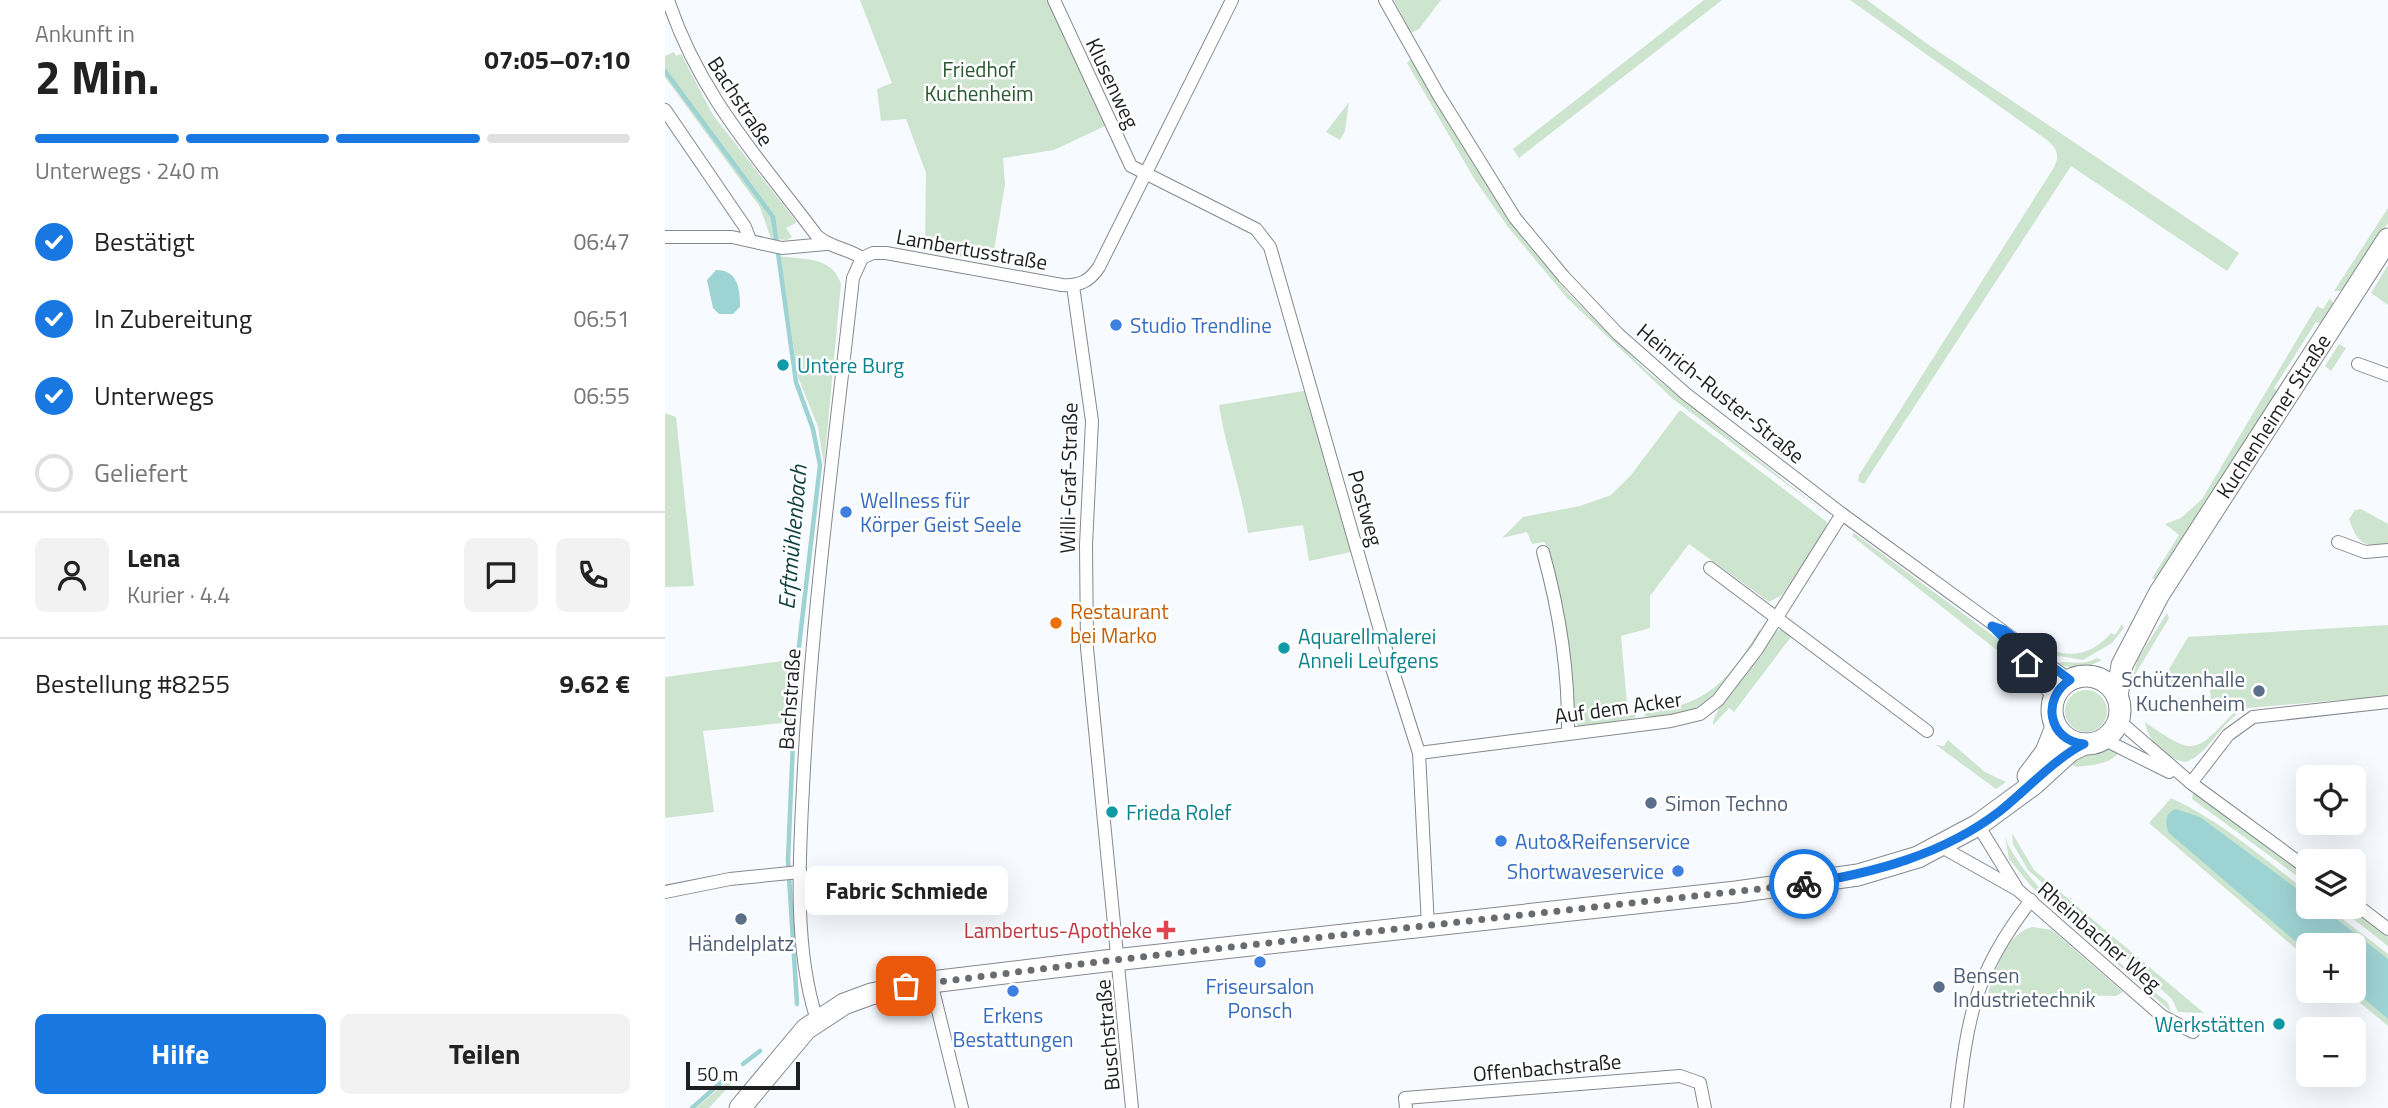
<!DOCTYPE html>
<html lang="de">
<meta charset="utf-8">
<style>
body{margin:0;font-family:"Titillium Web",sans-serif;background:#f2f2f2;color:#222;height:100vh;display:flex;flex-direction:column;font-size:26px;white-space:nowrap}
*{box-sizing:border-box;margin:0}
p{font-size:23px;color:#767676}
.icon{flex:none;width:38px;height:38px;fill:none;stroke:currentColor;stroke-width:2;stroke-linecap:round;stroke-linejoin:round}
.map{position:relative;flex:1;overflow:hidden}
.details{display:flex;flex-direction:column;background:#fff;width:665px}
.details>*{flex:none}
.buttons{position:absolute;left:1631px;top:765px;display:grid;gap:14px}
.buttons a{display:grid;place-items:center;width:70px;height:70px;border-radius:10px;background:#fff;box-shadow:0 7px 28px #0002;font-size:35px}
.scale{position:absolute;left:21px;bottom:18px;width:114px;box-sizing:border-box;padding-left:7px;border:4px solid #1d1f21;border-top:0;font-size:19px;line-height:24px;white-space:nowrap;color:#1d1f21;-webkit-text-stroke:5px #fff;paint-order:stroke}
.pin{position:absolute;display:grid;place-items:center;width:60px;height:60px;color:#fff;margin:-30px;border-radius:14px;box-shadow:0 4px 10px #0006}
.courier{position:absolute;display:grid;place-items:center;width:70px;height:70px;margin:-35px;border:5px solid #1877e0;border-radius:50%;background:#fff;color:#222;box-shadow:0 2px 9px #0007}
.bubble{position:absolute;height:49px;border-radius:10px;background:#fff;box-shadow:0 7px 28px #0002;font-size:23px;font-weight:700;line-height:49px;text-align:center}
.summary em{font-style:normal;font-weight:700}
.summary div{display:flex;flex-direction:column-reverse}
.summary{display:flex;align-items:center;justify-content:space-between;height:119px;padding:0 35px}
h1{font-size:46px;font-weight:700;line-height:52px}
.bar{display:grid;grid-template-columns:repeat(4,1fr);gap:10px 7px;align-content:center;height:84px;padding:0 35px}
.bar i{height:9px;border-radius:5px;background:#e0e0e0}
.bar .selected{background:#1877e0}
.bar p{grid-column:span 4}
.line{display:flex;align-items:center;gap:18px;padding:0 35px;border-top:2px solid #e0e0e0}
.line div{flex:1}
.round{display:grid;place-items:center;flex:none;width:74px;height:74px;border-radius:10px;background:#f2f2f2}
ol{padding:0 35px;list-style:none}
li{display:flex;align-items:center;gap:21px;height:77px}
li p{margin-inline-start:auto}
li .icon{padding:7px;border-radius:50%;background:#1877e0;color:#fff;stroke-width:4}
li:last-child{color:#767676}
li i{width:38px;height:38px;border:4px solid #e0e0e0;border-radius:50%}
.cta{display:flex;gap:14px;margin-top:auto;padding:14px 35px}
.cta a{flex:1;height:80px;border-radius:10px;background:#1877e0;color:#fff;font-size:28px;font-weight:700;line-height:80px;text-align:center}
.cta a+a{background:#f2f2f2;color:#222}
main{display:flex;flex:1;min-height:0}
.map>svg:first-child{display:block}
.green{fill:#cde4cf}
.water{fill:#9ed3d4}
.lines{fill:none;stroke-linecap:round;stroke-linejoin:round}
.stream{stroke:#9ed3d4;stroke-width:4.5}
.street-casing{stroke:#85888d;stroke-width:14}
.primary-casing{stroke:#85888d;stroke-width:23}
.street{stroke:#fff;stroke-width:12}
.primary{stroke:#fff;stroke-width:21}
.done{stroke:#696c6f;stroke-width:7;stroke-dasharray:0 12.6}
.route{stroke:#1877e0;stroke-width:9}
.shop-dot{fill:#3f7fe0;stroke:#fff;stroke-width:2.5}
.culture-dot{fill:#0f9aa8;stroke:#fff;stroke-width:2.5}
.food-dot{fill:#e8710a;stroke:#fff;stroke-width:2.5}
.service-dot{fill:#5c6f8a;stroke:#fff;stroke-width:2.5}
.health-dot{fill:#e0444e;stroke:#fff;stroke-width:2.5}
.labels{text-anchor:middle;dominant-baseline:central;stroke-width:5;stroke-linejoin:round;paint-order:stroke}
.park-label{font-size:21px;fill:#285830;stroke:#fff}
.street-label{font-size:21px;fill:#1d1f21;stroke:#fff}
.shop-label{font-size:21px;fill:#366cbe;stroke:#fff;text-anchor:start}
.culture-label{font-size:21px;fill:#0d838f;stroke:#fff;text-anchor:start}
.food-label{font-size:21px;fill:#c56008;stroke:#fff;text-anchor:start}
.service-label{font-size:21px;fill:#4e5e75;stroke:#fff;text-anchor:start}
.health-label{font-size:21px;fill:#be3a42;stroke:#fff;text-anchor:end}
.water-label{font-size:23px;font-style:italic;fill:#0e3f40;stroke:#fff}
</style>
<main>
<section class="details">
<div class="summary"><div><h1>2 Min.</h1><p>Ankunft in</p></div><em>07:05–07:10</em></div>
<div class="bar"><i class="selected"></i><i class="selected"></i><i class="selected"></i><i></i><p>Unterwegs · 240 m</p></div>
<ol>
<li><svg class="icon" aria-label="check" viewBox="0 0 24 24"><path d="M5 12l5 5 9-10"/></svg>Bestätigt<p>06:47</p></li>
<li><svg class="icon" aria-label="check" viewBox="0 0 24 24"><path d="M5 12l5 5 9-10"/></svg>In Zubereitung<p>06:51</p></li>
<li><svg class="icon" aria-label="check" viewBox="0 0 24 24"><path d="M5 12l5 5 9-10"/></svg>Unterwegs<p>06:55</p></li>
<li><i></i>Geliefert</li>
</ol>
<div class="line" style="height:126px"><a class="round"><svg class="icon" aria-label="person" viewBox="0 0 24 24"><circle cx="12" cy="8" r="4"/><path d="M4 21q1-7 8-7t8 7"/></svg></a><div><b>Lena</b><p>Kurier · 4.4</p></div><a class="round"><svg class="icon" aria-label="chat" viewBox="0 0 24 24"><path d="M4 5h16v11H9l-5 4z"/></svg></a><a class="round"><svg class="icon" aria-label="phone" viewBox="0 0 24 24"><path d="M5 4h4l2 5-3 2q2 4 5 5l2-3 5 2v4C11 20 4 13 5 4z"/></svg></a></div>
<div class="line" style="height:91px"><div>Bestellung #8255</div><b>9.62 €</b></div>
<div class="cta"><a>Hilfe</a><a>Teilen</a></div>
</section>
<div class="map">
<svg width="1723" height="1108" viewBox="0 0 1723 1108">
<rect width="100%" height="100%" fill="#f7faff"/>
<g class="green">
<polygon points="195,0 382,0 440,126 389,150 338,158 340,184 327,262 260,250 261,173 241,119 216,121 212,89 227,83"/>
<polygon points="729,0 776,0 754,29 746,33"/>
<polygon points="1039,0 1057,0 854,158 848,149"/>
<path d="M1185,0H1202L1261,43L1574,253L1562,271L1406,166L1199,484L1193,481L1194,475L1388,169C1395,157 1393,149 1382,140Z"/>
<polygon points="9,52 11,56 16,54 48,115 130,220 131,223 121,228 127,237 122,240 106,239 95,207 0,77 0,56"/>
<polygon points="746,59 843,220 903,293 983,372 1159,512 1008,399 903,299 843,227 810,180 742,63"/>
<polygon points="684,102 680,131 675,140 661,132"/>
<polygon points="1723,208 1723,223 1678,291 1669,291"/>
<path d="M115,256C140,260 167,256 176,284L159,465L153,427L133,377Z"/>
<polygon points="1723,265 1723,305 1706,293"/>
<polygon points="1665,298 1669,304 1656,324 1651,322 1609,388 1613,392 1491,580 1487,578 1514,535 1500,524 1516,518 1537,499 1652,306 1658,309"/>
<polygon points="1674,344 1681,348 1666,371 1660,366"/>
<path d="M639,391L686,552L644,561L638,525L583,533C576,489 561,449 554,405Z"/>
<polygon points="1015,410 1162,522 1160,531 1117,595 1104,602 1024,544 985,596 985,628 956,636 963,715 971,714 970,718 914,727 907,717 885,551 879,542 867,544 862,532 837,538 858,517 915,506 946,495 966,475"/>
<polygon points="0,413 11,417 29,586 0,587"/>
<path d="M1696,509L1723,524V545C1697,546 1693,544 1684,519L1690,510Z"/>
<polygon points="1189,533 1338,643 1357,670 1187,536"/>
<polygon points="1502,613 1504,618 1468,678 1472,660"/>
<path d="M1457,624L1459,628L1447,643L1418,660L1388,655L1384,659L1357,636C1389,655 1418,665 1446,633L1450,635Z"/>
<path d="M1723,625V696L1583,708C1556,719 1546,753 1521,762C1501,760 1483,741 1480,722C1535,761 1530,750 1575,707H1547L1544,682L1494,686L1523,637Z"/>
<path d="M1095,629V635C1067,673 1036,729 980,716L979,713C1043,705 1062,682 1095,629Z"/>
<path d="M1118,629L1228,710L1238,721L1126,637L1069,712L1064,708L1048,725C1047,709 1098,647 1111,631Z"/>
<path d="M1432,658L1437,660L1415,670L1391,664C1403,658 1413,668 1432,658Z"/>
<polygon points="131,659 128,722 38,731 49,812 0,818 0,677"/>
<circle cx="1421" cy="711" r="21"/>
<polygon points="1283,740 1320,772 1341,782 1331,789 1271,745 1279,746"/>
<path d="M1440,749L1454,752C1445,765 1426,765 1411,767L1401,761L1424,750Z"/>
<polygon points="1528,793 1552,807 1643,875 1643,884 1527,799"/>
<path d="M1506,798C1556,821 1599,859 1643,892V906L1662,907L1723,954V1026L1681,991L1689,990V945H1643V959L1484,823Z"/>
<polygon points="1347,833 1369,870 1539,1013 1513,1012 1507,999 1363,870 1348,844"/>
<path d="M1340,837C1359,889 1459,965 1503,1003L1506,1012L1366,886L1344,859Z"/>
<polygon points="1673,907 1685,907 1723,936 1723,946"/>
<path d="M1367,927L1387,930L1458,992L1451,996L1323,993C1330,971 1342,933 1367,927Z"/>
<polygon points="64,1080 66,1084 44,1108 31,1108"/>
</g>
<g class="water">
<path d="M51,270C73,270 75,289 75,307L68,314H54L48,308L42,280Z"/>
<path d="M1511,809L1535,817L1643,897V906L1656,907L1723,959V1019L1689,990V945H1643V952L1504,833C1500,824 1499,813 1511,809Z"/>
</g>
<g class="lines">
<g class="stream">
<polyline points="0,71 108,217 131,382 148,429 155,465 131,672 123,860 132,1004"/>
<polyline points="78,1064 95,1051"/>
<polyline points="27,1108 60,1079"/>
</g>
<g class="street-casing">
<g id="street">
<path d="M3,0C35,96 93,157 152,236C165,248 182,248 197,258"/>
<polyline points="389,0 466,166 591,229 605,247 717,637 754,753 763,926"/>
<polyline points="720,0 773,94 850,218 899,277 953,334 1021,394 1177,514 1405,680"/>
<polyline points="0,110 80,227 85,240"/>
<polyline points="0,237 67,237 117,248 161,244"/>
<path d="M197,258L208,253H221L397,285C414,286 424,282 434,267L567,0"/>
<polyline points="408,286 427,421 421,545 422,648 467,1108"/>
<polyline points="1693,364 1723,375"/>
<polyline points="1673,542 1700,552 1723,550"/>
<path d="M878,552C895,613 904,671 903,734"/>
<polyline points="1045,568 1262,731"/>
<polyline points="1344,644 1389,698"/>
<polyline points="1453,720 1526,783 1643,869"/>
<polyline points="1438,739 1504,772"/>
<polyline points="754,753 1006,721 1035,714 1053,700 1092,649 1177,514"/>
<polyline points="1526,783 1563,735 1588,717 1723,702"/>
<polyline points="1313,825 1351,887"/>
<polyline points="1275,846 1353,890 1497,1016 1528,1032"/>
<polyline points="0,892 65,879 135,872"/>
<polyline points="1689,903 1723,929"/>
<polyline points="266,982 297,1108"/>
<path d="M152,1020C127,944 135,847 139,768C148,604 170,441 188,278L197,258"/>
<polyline points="741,1108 740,1098 1015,1076 1035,1083 1040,1108"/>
<path d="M1292,1108C1303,1016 1308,976 1366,900"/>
</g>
</g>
<g class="primary-casing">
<g id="primary">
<circle cx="1421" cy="710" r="34"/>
<polyline points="1452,696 1457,665 1494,594 1723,239"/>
<polyline points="1363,776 1381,752 1391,727"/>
<polyline points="75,1108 141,1029 179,1004 206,994 266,982 440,961 1071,892 1193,875 1253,857 1313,825 1369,784 1405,751 1419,744"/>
</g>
</g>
<use href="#street" class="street"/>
<use href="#primary" class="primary"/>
</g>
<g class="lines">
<polyline class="done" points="241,986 440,961 1139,884"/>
<path class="route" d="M1139,884C1208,873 1278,855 1335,811C1359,792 1393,756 1419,744C1383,741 1376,698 1405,680L1339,630L1327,626L1362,663"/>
</g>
<g class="shop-dot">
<circle cx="451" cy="325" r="7"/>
<circle cx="181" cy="512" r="7"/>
<circle cx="836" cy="841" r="7"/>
<circle cx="1013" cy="871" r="7"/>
<circle cx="595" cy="962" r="7"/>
<circle cx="348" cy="991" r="7"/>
</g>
<g class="culture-dot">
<circle cx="118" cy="365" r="7"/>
<circle cx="619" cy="648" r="7"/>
<circle cx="447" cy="812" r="7"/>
<circle cx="1614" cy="1024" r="7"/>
</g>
<circle class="food-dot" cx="391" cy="623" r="7"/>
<g class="service-dot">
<circle cx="1594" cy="691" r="7"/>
<circle cx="986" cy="803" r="7"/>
<circle cx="76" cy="919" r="7"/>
<circle cx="1274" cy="987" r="7"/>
</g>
<path class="health-dot" d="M497.5 919.5h7v7h7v7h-7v7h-7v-7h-7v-7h7z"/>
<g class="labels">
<g class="park-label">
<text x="314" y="69">Friedhof<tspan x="314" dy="24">Kuchenheim</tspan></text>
</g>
<g class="street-label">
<text transform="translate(448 83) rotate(65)">Klusenweg</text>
<text transform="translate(76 101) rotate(57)">Bachstraße</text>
<text transform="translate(307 249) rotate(10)">Lambertusstraße</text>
<text transform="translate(1056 393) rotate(39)">Heinrich-Ruster-Straße</text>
<text transform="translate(1608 416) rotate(-57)">Kuchenheimer Straße</text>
<text transform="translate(403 478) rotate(-89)">Willi-Graf-Straße</text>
<text transform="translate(701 508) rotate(74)">Postweg</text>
<text transform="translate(124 699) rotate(-86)">Bachstraße</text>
<text transform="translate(953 707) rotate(-8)">Auf dem Acker</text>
<text transform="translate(1435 936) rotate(41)">Rheinbacher Weg</text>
<text transform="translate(442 1035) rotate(-95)">Buschstraße</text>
<text transform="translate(882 1067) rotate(-5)">Offenbachstraße</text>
</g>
<g class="shop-label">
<text x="465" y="325">Studio Trendline</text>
<text x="195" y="500">Wellness für<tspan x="195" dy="24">Körper Geist Seele</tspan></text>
<text x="850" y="841">Auto&amp;Reifenservice</text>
<text x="999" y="871" text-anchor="end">Shortwaveservice</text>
<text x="595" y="986" text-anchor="middle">Friseursalon<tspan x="595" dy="24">Ponsch</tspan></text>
<text x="348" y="1015" text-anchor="middle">Erkens<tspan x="348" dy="24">Bestattungen</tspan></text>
</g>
<g class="culture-label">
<text x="132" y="365">Untere Burg</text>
<text x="633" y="636">Aquarellmalerei<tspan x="633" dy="24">Anneli Leufgens</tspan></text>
<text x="461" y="812">Frieda Rolef</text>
<text x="1600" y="1024" text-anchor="end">Werkstätten</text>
</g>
<g class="food-label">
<text x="405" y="611">Restaurant<tspan x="405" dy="24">bei Marko</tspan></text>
</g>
<g class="service-label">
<text x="1580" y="679" text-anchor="end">Schützenhalle<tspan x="1580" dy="24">Kuchenheim</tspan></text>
<text x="1000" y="803">Simon Techno</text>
<text x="76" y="943" text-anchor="middle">Händelplatz</text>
<text x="1288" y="975">Bensen<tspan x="1288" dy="24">Industrietechnik</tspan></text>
</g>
<g class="health-label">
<text x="487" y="930">Lambertus-Apotheke</text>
</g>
<g class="water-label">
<text transform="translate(127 537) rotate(-85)">Erftmühlenbach</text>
</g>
</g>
</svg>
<div class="buttons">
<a><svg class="icon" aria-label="locate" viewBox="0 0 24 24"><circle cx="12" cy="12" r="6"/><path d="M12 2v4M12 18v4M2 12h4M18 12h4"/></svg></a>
<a><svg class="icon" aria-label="layers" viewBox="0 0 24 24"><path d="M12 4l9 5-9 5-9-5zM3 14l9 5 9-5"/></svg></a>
<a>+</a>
<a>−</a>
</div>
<div class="scale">50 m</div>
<div class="pin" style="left:241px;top:986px;background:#ea580c"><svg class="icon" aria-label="bag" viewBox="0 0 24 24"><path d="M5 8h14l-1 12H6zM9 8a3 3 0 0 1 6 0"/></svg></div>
<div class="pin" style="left:1362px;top:663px;background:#1f2937"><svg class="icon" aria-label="home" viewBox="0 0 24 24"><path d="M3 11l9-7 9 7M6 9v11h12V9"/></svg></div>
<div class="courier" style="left:1139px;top:884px"><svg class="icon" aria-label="bike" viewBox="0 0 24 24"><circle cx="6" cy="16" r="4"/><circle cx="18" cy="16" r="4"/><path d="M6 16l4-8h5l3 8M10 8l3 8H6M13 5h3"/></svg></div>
<div class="bubble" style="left:140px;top:866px;width:203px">Fabric Schmiede</div>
</div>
</main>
